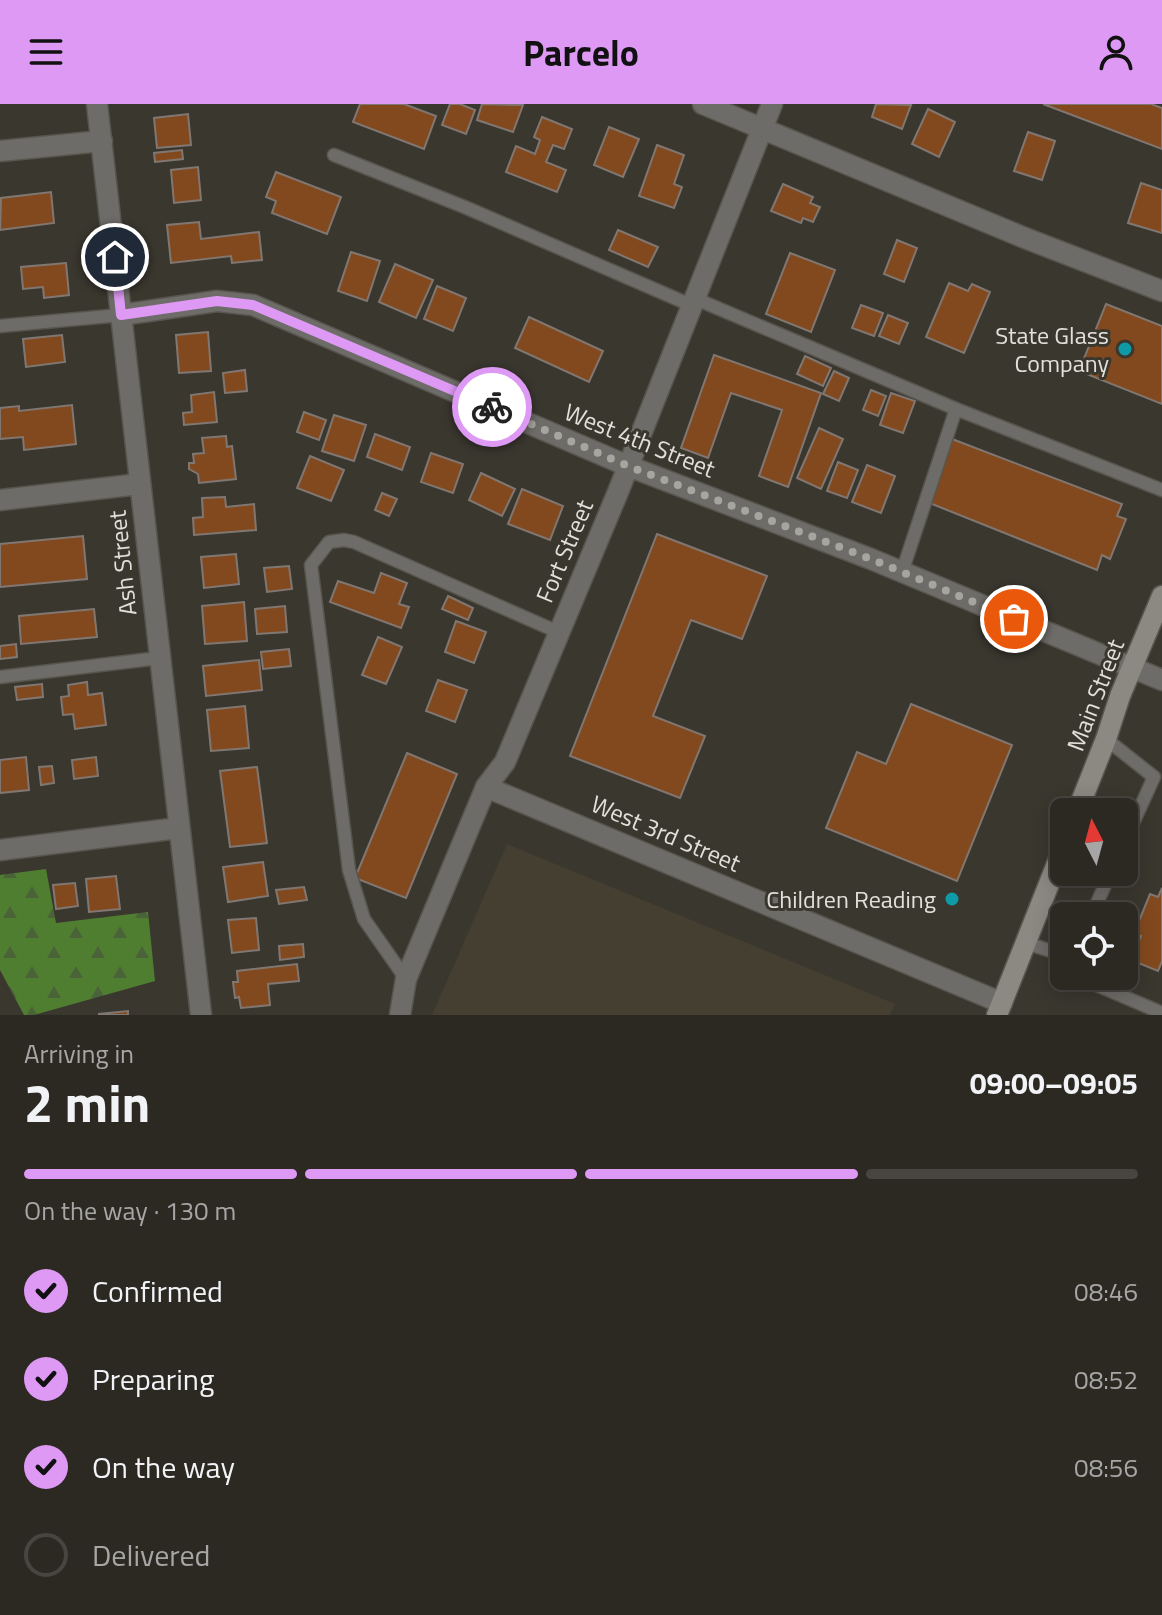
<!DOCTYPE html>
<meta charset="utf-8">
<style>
body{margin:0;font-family:"Titillium Web",sans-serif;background:#34312b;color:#f1f3f6;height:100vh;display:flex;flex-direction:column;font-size:30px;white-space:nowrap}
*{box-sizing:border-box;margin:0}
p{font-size:26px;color:#a6a6a6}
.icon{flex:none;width:44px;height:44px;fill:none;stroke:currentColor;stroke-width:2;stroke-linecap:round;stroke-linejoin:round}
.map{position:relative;height:911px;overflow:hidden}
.panel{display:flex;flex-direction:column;background:#2c2923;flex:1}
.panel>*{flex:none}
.needle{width:52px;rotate:354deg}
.controls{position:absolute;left:1050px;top:694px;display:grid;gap:16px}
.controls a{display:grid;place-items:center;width:88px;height:88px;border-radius:12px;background:#2c2923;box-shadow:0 4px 20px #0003,0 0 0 2px #484541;font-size:40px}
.pin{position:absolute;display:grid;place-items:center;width:68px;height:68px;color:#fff;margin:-34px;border:4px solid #fff;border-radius:50%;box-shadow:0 2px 8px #0007}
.courier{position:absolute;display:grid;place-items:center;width:80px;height:80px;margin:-40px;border:6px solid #dd99f3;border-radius:50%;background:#fff;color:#222;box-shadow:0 2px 10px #0007}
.headline em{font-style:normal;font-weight:700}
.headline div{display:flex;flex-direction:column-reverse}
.headline{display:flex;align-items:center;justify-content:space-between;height:136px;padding:0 24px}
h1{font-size:52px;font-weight:700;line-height:60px}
.bar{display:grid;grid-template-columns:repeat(4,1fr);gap:12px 8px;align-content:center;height:96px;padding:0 24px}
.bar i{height:10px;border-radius:6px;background:#484541}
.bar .on{background:#dd99f3}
.bar p{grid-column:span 4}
ol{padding:0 24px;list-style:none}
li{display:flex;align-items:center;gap:24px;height:88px}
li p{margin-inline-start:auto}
li .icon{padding:8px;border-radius:50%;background:#dd99f3;color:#111;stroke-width:4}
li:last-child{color:#a6a6a6}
li i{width:44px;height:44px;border:4px solid #484541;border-radius:50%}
header{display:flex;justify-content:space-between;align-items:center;height:104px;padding:0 24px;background:#dd99f3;color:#111;font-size:36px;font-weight:700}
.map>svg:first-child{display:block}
.built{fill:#453f31}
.forest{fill:url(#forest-firs)}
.building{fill:#83491e;stroke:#807772;stroke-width:2}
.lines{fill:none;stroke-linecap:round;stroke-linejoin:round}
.lane-casing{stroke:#58554e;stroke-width:15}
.street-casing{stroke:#58554e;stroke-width:23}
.secondary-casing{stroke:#58554e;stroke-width:23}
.lane{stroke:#6e6c68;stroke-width:12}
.street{stroke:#6e6c68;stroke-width:20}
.secondary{stroke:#8c8983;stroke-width:20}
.done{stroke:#a7a59f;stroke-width:8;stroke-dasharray:0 14.4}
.route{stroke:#dd99f3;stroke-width:10}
.culture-dot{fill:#0f9aa8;stroke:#3a372f;stroke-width:3}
.labels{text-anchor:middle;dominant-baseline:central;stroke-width:6;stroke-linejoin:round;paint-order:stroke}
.poi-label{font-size:24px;fill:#e2e0db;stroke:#3a372f;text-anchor:end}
.street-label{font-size:24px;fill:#e2e0db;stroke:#3a372f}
</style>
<header><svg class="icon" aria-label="menu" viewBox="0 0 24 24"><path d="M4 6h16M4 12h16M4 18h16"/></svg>Parcelo<svg class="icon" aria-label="person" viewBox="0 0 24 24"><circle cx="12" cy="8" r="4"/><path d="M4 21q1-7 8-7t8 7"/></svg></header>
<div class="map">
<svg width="1162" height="911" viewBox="0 0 1162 911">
<defs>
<pattern id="forest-firs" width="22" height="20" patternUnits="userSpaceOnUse" patternTransform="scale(2)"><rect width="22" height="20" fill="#507e30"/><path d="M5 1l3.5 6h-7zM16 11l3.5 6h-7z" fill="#4b6338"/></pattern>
</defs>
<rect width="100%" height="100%" fill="#3a372f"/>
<polygon class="built" points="507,740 895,900 890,911 432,911"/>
<polygon class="forest" points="46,765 56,819 148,808 155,877 34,911 24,911 0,866 0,771"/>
<g class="building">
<polygon points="360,0 404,0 436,12 424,45 353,18"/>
<polygon points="450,0 460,0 475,6 466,30 442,21"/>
<polygon points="482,0 523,1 513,28 477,16"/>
<polygon points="876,0 911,1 902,25 872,13"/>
<polygon points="1043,0 1151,0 1162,4 1162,45"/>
<polygon points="928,5 955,18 939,53 912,40"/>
<polygon points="188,10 191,41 157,44 154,14"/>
<polygon points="542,13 572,25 564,45 553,41 546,58 566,66 557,88 506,68 516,42 535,50 540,36 534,33"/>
<polygon points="609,23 639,35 623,73 594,61"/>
<polygon points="1028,28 1055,37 1042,76 1014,67"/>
<polygon points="657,41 684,51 674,80 682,83 674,104 639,92"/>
<polygon points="182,46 183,55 155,58 154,49"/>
<polygon points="198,63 201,96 174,99 171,66"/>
<polygon points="276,68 341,93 327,130 272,109 276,97 266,93"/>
<polygon points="1141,79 1162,86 1162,129 1128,119"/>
<polygon points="783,80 813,93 810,99 820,103 813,118 803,114 801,119 771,107"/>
<polygon points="51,88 54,119 0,126 1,94"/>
<polygon points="199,118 201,135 259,128 262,156 232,159 231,152 171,159 167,121"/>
<polygon points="618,126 658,143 648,163 609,146"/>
<polygon points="897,136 917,144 904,178 884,170"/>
<polygon points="351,148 380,157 367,197 338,187"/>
<polygon points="790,149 835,166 811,228 766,210"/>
<polygon points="66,159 69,191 44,194 43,183 23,185 21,163"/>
<polygon points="395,160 433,176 416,214 379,198"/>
<polygon points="949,179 968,187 972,180 990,188 964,249 926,233"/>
<polygon points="437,182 466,194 453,227 424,215"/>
<polygon points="1106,200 1162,222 1162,300 1079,267"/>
<polygon points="861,201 883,209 874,232 852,224"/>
<polygon points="888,211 908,219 899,240 879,232"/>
<polygon points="529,213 603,247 589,278 515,244"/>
<polygon points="208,228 211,267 179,269 176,231"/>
<polygon points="62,231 65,258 26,263 23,235"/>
<polygon points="714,251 821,289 788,383 759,372 782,306 731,289 708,354 681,344"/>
<polygon points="805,252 831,264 823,282 797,270"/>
<polygon points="245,266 247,287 225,289 223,269"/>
<polygon points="834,267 849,274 839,297 823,290"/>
<polygon points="871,286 886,292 878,312 863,306"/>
<polygon points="214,288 217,318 184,321 183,309 192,308 191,291"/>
<polygon points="891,289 915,297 903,329 880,321"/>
<polygon points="72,301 76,340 24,346 23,333 0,335 0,304 19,302 19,307"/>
<polygon points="304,308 326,316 319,336 297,328"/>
<polygon points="334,311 366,321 354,357 322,347"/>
<polygon points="819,324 843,335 821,385 797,374"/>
<polygon points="375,330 410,343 402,366 367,353"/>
<polygon points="226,332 227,343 232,342 236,375 199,379 198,370 189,365 189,359 194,359 193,350 204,349 202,334"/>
<polygon points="952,335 1122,400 1117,412 1126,415 1110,455 1102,451 1097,466 927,398"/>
<polygon points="431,349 463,360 453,389 421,378"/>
<polygon points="310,352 344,366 331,397 297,384"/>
<polygon points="838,358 858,366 847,394 827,387"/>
<polygon points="867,361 895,372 881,409 852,398"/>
<polygon points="481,369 515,385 502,412 469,396"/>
<polygon points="522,385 563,402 550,436 508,420"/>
<polygon points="382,389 397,395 389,412 375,406"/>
<polygon points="225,393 226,403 254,400 256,426 194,431 193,414 203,413 202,394"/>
<polygon points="657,430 767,472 742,535 691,516 653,612 705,632 680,694 570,652"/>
<polygon points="83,432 87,475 0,483 0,440"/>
<polygon points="236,450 239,480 204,484 201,453"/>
<polygon points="289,462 292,485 267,488 264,464"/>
<polygon points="381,469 407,479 399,500 409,503 401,524 330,498 338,477 374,489"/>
<polygon points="448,492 473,504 468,516 442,505"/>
<polygon points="244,498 247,537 205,540 202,502"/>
<polygon points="285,502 287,528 257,530 255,505"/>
<polygon points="94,505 97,533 21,540 19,512"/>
<polygon points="456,517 486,528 474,559 445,548"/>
<polygon points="378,533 402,543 386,580 362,571"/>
<polygon points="16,540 17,553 0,555 0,542"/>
<polygon points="289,545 291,562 263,565 261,548"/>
<polygon points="259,556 262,586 206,592 203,562"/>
<polygon points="438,576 467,586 455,618 426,607"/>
<polygon points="87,578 88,591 102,589 106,621 75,625 73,610 63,611 61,593 69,592 68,581"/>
<polygon points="42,580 43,593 17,596 15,583"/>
<polygon points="911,600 1012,641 957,777 826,724 857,648 886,660"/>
<polygon points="245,602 249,644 211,647 207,606"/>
<polygon points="407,649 457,670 406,794 355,774"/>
<polygon points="26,653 29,686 0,689 0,656"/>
<polygon points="96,653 98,672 74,675 72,656"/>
<polygon points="52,662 54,679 41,681 39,663"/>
<polygon points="257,663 267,739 230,743 220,667"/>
<polygon points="263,758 268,792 228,798 223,763"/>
<polygon points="116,772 120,805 89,808 86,775"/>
<polygon points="75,779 78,802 56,805 53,781"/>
<polygon points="304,783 307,796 279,800 276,786"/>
<polygon points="1162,784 1162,857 1158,867 1131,856 1141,832 1134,829 1150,790 1158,793"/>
<polygon points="256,814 259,846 232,849 228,816"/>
<polygon points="303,840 304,853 280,856 279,842"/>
<polygon points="297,860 299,877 268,880 270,901 241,904 239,893 235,894 233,878 238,878 237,867"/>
<polygon points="128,907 128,911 99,911 99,910"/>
</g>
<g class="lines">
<g class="lane-casing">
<g id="lane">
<polyline points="334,51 467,104 693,202"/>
<polyline points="696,195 956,305 1162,386"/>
<polyline points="0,222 121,211"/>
<polyline points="902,468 956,305"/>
<polyline points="0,573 159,554"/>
<polyline points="1106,635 1154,673 1124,739"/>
<polyline points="1091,812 1111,768"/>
<polyline points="1026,839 1064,851"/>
<polyline points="1083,872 1085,876 1162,909"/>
<polyline points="406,875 364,815 349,766 311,461 329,438 344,436 354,438 558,528"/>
</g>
</g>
<g class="street-casing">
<g id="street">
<polyline points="97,0 201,911"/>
<polyline points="703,0 1025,134 1162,187"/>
<polyline points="0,47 102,37"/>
<polyline points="121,211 217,197 253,201 628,362 871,455 1162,576"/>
<polyline points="0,396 140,380"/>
<polyline points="486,683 1002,899"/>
<polyline points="0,746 179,724"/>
<polyline points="400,911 406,875 486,683 505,658 618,388 772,0"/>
</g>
</g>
<g class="secondary-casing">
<g id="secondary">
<polyline points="1077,708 1106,635 1120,592 1162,492"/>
<polyline points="997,911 1064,742"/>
</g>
</g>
<use href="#lane" class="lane"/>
<use href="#street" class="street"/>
<use href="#secondary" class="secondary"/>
</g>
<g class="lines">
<polyline class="done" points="492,303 628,362 871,455 1014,515"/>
<polyline class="route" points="115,153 121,211 217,197 253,201 492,303"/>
</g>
<g class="culture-dot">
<circle cx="1125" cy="245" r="8"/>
<circle cx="952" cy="795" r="8"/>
</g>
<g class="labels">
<g class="poi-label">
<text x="1109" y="231">State Glass<tspan x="1109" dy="28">Company</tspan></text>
<text x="936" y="795">Children Reading</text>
</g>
<g class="street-label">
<text transform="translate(640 336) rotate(22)">West 4th Street</text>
<text transform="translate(564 447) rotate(-67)">Fort Street</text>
<text transform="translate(122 459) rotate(-96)">Ash Street</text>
<text transform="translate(1095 591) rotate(-69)">Main Street</text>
<text transform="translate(666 729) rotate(23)">West 3rd Street</text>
</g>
</g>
</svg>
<div class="controls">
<a><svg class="needle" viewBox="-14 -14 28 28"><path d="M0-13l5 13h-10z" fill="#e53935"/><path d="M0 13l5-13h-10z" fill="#a6a6a6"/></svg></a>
<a><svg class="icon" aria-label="locate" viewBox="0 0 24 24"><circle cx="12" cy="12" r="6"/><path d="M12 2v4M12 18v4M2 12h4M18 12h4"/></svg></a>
</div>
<div class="pin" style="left:1014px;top:515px;background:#ea580c"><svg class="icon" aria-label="bag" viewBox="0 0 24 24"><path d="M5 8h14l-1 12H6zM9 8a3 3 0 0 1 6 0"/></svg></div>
<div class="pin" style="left:115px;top:153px;background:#1f2937"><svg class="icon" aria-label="home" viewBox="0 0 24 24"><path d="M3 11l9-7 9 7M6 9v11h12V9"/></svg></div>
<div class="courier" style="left:492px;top:303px"><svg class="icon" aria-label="bike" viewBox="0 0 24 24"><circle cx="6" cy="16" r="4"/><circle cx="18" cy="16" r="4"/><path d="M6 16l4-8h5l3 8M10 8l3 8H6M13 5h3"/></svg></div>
</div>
<section class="panel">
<div class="headline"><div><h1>2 min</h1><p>Arriving in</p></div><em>09:00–09:05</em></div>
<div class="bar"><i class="on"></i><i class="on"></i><i class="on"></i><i></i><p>On the way · 130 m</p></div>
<ol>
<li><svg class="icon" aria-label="check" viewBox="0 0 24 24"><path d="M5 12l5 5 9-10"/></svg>Confirmed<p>08:46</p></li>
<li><svg class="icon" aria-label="check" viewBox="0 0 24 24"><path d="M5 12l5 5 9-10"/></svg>Preparing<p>08:52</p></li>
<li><svg class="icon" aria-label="check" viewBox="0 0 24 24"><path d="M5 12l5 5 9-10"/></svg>On the way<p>08:56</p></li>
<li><i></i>Delivered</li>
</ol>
</section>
